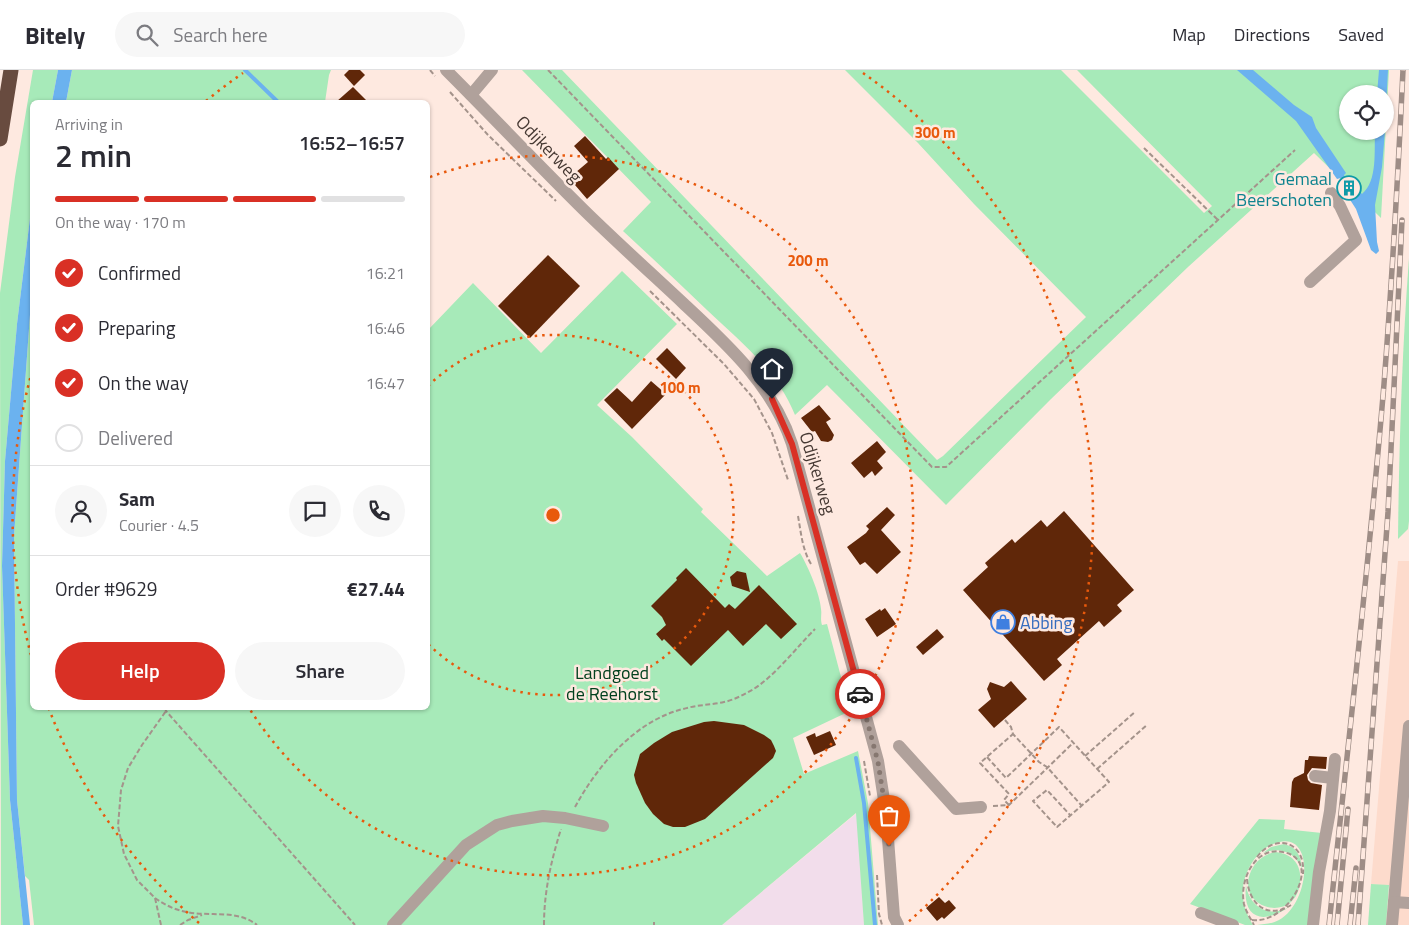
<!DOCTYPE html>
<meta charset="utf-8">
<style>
body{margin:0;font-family:"Titillium Web",sans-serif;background:#f7f7f7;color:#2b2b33;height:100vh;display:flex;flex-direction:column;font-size:19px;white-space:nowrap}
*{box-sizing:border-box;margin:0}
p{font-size:16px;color:#7c7c81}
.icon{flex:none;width:28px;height:28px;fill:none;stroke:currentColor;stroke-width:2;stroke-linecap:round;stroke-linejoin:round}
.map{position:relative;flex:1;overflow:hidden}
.side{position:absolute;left:30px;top:30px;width:400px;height:610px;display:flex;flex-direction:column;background:#fff;border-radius:8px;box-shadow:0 1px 4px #0004}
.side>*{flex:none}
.buttons{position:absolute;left:1339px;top:15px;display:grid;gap:10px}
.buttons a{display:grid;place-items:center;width:55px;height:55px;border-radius:50%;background:#fff;box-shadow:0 1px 4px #0004;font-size:25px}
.pin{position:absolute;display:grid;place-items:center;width:42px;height:42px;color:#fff;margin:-51px -21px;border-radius:50% 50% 50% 0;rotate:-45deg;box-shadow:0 0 5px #0007}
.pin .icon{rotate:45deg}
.courier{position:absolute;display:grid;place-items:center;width:50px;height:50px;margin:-25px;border:4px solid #d93025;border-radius:50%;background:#fff;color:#222;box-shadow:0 1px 6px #0007}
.head em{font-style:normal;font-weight:600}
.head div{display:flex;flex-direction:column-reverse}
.head{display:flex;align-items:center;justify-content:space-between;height:85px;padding:0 25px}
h1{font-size:32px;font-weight:600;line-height:38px}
.bar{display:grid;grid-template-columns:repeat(4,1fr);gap:8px 5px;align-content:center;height:60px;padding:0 25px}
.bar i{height:6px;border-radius:4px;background:#e1e1e2}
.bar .selected{background:#d93025}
.bar p{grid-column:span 4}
.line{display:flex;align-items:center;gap:12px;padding:0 25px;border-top:1px solid #e1e1e2}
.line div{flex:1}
.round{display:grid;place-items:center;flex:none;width:52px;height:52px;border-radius:26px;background:#f7f7f7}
ol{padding:0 25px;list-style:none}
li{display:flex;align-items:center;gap:15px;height:55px}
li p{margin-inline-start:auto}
li .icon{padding:5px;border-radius:50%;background:#d93025;color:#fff;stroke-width:4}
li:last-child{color:#7c7c81}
li i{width:28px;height:28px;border:2px solid #e1e1e2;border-radius:50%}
.cta{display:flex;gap:10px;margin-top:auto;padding:10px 25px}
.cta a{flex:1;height:58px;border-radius:30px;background:#d93025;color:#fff;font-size:20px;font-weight:600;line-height:58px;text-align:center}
.cta a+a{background:#f7f7f7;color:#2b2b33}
header{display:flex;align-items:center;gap:30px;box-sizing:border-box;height:70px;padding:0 25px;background:#fff;border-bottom:1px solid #e1e1e2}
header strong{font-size:24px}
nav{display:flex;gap:28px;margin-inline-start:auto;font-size:18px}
.search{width:350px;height:45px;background:#f7f7f7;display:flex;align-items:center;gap:12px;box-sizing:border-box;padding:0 18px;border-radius:28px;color:#7c7c81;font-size:19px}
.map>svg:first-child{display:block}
.commercial{fill:#f2ddeb}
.built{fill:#fddbcc}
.green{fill:#a7eab9;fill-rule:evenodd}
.water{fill:#6bb2ef}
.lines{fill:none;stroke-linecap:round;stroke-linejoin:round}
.stream{stroke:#6bb2ef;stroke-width:4}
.building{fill:#602709}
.path{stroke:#a4938b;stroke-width:2;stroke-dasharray:5 2.5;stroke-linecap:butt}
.minor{stroke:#b0a19b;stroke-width:12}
.highway{stroke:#684b3f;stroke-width:15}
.rail-casing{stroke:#9e8d86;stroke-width:5.5}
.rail{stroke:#fee9e0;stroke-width:4;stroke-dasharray:11;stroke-linecap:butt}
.done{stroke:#867770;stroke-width:5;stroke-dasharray:0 9}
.route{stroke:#d93025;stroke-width:6}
.ring{fill:none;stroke:#e8590c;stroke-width:2.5;stroke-dasharray:2.5 5}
.labels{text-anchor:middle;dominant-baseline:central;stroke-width:5;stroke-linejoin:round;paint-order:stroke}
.street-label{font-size:18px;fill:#463933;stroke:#fee9e0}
.culture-label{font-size:18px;fill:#0d838f;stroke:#fee9e0;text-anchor:end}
.shop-label{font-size:18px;fill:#366cbe;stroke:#fee9e0;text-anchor:start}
.park-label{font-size:18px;fill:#00401d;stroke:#fee9e0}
.centre{fill:#e8590c;stroke:#fee9e0;stroke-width:2.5}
.ring-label{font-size:15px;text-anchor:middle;font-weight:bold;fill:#e8590c;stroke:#fee9e0;stroke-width:5;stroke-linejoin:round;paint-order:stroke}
</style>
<header>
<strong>Bitely</strong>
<div class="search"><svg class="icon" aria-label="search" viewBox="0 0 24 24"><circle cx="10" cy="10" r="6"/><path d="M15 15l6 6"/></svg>Search here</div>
<nav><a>Map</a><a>Directions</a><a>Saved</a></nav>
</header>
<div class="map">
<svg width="1409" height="855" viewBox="0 0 1409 855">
<rect width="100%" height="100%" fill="#fee9e0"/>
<polygon class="commercial" points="857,743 864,855 722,855"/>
<polygon class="built" points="1398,491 1409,491 1409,855 1392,855 1395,816 1371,814"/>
<g class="green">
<polygon points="33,0 58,0 52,32 32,32 32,132 17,254 5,391 2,496 10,730 23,855 1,855 0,223 15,107"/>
<polygon points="72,0 331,0 329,5 325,32 66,32"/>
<path d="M522,0H562L937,390L943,386L1086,247L974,134L918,73L845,0H1061L1204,143L1212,136L1077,0H1389L1381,148L1314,83L1188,197L1051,329L946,435L827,315L795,345C778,302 740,271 707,240C679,213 651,187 623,161L651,132ZM1348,24H1385V61H1348Z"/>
<path d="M1409,188V451L1408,459L1398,469C1399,375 1402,282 1409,188Z"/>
<path d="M622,201L677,254L597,335L632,367L703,439L701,442L767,506L800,483C808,496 820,524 821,539C822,545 820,548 822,555L827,554L850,641L793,668L804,704L858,681L868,733L878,855H864L856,743L722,855H34L29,810L25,806L17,730L14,466L32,217V638H428V260L473,213L541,283Z"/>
<path d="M1259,749L1285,750L1284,759L1322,763L1309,855H1257C1264,854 1272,854 1279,850C1312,832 1316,753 1271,775C1260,780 1253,790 1248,800C1239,819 1242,837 1253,855H1245L1190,834Z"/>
<path d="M1284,774C1297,777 1301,786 1302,799C1295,782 1280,776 1263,783L1271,777Z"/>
<path d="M1274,782C1293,783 1302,795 1300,813C1295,855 1234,839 1251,801C1256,790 1264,785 1274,782Z"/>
<polygon points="1371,814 1389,815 1386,855 1368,855"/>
<path d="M1246,815C1249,836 1269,849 1289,837C1263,855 1242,849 1246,815Z"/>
</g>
<g class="water">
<polygon points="58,0 72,0 66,32 52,32"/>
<polygon points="1237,0 1253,0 1294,35 1312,47 1316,58 1346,103 1344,105 1345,107 1337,109 1296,51"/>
<polygon points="1379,0 1388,0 1385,56 1385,24 1377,24"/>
<path d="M1375,61H1385L1382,97L1375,135L1377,172L1379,181L1376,184L1371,180L1356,139L1347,125L1350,122L1349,121L1357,118L1362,124C1378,111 1374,80 1375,61Z"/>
<polygon points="32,132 32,217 14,466 17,730 30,855 23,855 10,730 2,496 5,391 17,254"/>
</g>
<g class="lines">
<g class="stream">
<polyline points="245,0 278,32"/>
<polyline points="856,688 864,733 875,855"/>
</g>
</g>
<g class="building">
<polygon points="349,0 360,0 365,5 354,16 344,5"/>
<polygon points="353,17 368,32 336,32"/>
<polygon points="585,66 606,89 608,87 619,99 587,129 569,108 588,92 574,76"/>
<polygon points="548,185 580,216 530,268 498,236"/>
<polygon points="667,278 686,298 676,309 656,289"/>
<polygon points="651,311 666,324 632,359 604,330 617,318 632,332"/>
<polygon points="819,335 831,349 826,352 834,365 832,370 828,372 821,371 815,361 812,362 801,348"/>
<polygon points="877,371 886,382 877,391 883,398 875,406 872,401 864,408 851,393"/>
<polygon points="887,437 895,445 881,460 901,482 877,504 865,492 860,495 847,477 866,463 869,459 866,456"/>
<polygon points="1064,441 1134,520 1117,535 1122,541 1104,557 1099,551 1057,589 1062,595 1044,611 963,520 988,497 985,493 1012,469 1015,473 1041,450 1047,457"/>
<polygon points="686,498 725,538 729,534 735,539 759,515 797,554 781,569 766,554 743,576 728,560 691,596 664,569 662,571 656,564 666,555 662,547 651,536 677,510 676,508"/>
<polygon points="737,501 746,503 750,522 732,516 730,507"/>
<polygon points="885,538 896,554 877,567 865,549 880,539 881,541"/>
<polygon points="937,559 944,567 923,585 916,577"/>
<polygon points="1011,611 1027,629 994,658 978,640 991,629 987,619 990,612 1004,617"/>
<polygon points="714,651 744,655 764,665 771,670 774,676 776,681 773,688 705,749 685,757 673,757 664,754 653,744 645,733 636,713 634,705 640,684 654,673 672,662 704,652"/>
<polygon points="830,661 836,675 814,685 806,667 815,663 816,667"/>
<polygon points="1309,686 1327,687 1326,699 1312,698 1307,705 1308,710 1311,713 1322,715 1319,740 1290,737 1292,712 1294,708 1304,703 1305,690 1308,690"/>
<polygon points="939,827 945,833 949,830 956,838 944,849 942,847 937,851 926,838"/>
</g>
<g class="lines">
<g class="path">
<polyline points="430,0 435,6"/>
<polyline points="548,0 932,397 946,397 1295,80"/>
<polyline points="450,22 488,65 556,131"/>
<polyline points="1144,78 1218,150"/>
<polyline points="650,221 724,294 754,329 772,363 788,410"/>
<path d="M798,446C801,462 802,479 811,494"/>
<polyline points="165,638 166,641 355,855"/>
<polyline points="1005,650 1011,657 1013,664 1039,692 1047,697 1082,736"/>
<polyline points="1085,686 1135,642"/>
<polyline points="987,687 1006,708 1059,657 1109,712 1057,757 1033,731 1047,720 1071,746"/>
<polyline points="864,691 870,726"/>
<polyline points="1097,699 1147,655"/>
<polyline points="1009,735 1004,730 1009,724 980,693 1013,664"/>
<polyline points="993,736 1009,735 1073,673"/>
<path d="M575,737C598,695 635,651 683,639C696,635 710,635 724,632C734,630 743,625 752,620C773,608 797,577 815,559"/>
<path d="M1257,787C1276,762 1306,772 1303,804"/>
<polyline points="877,805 879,844 882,855"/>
<path d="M1247,809C1249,834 1267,850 1291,835"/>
<path d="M155,828C165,835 175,840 187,842C210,847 237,839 257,855"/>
<path d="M1252,850C1288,855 1325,790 1283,782C1255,776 1239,810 1244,834C1246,842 1251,849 1254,855"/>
<polyline points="161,855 155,828 137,810 124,784 118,756 121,720 128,698 142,675 166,641"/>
<polyline points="180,855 188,850 202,845"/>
<path d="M544,855C544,822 551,791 561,759"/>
<polyline points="654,855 654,852"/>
</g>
<g class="minor">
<path d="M446,0C494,48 541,98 590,146C621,176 653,205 684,234C727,274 773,316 792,374L878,691L886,743L894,847L898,855"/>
<polyline points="471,25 492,0"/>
<polyline points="1310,212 1356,170 1340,136 1331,123"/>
<polyline points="899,676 956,739 981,737"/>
<polyline points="1315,706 1333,708"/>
<polyline points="1394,832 1409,656"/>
<polyline points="1201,843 1233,855"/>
<polyline points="393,855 466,775 497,755 512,751 543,746 565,748 603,756"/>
<polyline points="1313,855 1319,802 1330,741 1335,689"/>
<polyline points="1392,855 1394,832 1409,833"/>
</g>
<polyline class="highway" points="0,69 11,0"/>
<g class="rail-casing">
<g id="rail">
<path d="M1329,855C1348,675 1369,495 1384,314C1392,210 1398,105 1403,0"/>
<polyline points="1337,855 1348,739"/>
<polyline points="1350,855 1356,798"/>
<polyline points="1358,855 1388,442 1402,150"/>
</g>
</g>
<use href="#rail" class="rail"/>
</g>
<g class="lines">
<polyline class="done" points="860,624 878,692 886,743 889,776"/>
<polyline class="route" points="772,329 792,374 860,624"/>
</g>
<g class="ring">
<path d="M428 316A180 180 0 1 1 428 574"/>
<path d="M430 107A360 360 0 1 1 249 638"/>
<path d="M199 853A540 540 0 0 1 49 639M31 585A540 540 0 0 1 31 305M206 31A540 540 0 0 1 243 3M863 3A540 540 0 0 1 907 853"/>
</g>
<defs>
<g id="building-ring" transform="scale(1.25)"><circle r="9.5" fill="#fee9e0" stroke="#0f9aa8" stroke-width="1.5"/><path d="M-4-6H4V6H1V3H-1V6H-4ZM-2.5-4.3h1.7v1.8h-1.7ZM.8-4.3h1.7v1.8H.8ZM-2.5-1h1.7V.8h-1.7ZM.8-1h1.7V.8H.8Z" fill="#0f9aa8"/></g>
<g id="shop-ring" transform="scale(1.25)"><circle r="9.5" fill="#fee9e0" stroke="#3f7fe0" stroke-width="1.5"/><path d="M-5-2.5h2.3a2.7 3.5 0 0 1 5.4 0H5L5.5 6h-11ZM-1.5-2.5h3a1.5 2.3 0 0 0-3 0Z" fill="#3f7fe0"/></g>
</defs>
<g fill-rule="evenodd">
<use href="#building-ring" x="1349" y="118"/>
<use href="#shop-ring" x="1003" y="552"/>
</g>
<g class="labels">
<g class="street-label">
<text transform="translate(549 79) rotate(46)">Odijkerweg</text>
<text transform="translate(818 403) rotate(73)">Odijkerweg</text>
</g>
<g class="culture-label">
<text x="1332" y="108">Gemaal<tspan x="1332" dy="21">Beerschoten</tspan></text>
</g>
<g class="shop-label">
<text x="1020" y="552">Abbing</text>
</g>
<g class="park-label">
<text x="612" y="602">Landgoed<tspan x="612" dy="21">de Reehorst</tspan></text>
</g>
</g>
<circle cx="553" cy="445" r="8" class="centre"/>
<g class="ring-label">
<text x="935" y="68">300 m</text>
<text x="808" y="196">200 m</text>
<text x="680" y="323">100 m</text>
</g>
</svg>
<div class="buttons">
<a><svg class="icon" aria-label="locate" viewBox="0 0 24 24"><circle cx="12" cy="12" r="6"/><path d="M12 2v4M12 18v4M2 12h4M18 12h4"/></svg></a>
</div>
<div class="pin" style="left:889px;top:776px;background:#ea580c"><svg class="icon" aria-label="bag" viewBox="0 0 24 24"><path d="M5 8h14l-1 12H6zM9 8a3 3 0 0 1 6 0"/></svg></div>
<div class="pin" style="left:772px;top:329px;background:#1f2937"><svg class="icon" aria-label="home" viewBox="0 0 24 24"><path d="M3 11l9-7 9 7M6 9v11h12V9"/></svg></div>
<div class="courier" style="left:860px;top:624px"><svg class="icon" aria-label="car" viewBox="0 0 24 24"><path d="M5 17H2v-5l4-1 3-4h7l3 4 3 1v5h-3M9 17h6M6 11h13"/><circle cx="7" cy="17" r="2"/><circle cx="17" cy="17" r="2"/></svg></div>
<section class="side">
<div class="head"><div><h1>2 min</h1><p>Arriving in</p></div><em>16:52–16:57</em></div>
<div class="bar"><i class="selected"></i><i class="selected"></i><i class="selected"></i><i></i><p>On the way · 170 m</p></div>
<ol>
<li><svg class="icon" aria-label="check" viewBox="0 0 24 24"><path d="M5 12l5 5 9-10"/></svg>Confirmed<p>16:21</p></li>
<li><svg class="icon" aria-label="check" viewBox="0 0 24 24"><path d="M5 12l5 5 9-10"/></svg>Preparing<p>16:46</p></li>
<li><svg class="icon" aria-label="check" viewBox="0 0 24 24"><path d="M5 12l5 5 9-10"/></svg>On the way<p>16:47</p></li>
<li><i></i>Delivered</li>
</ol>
<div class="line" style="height:90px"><a class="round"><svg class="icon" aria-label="person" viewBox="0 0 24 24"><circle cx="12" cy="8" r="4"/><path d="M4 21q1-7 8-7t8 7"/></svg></a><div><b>Sam</b><p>Courier · 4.5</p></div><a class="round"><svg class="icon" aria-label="chat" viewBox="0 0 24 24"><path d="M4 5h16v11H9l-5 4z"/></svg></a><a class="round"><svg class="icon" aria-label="phone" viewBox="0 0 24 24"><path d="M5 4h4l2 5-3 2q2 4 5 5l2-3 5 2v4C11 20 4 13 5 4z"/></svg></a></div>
<div class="line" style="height:65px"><div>Order #9629</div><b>€27.44</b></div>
<div class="cta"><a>Help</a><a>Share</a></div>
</section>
</div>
